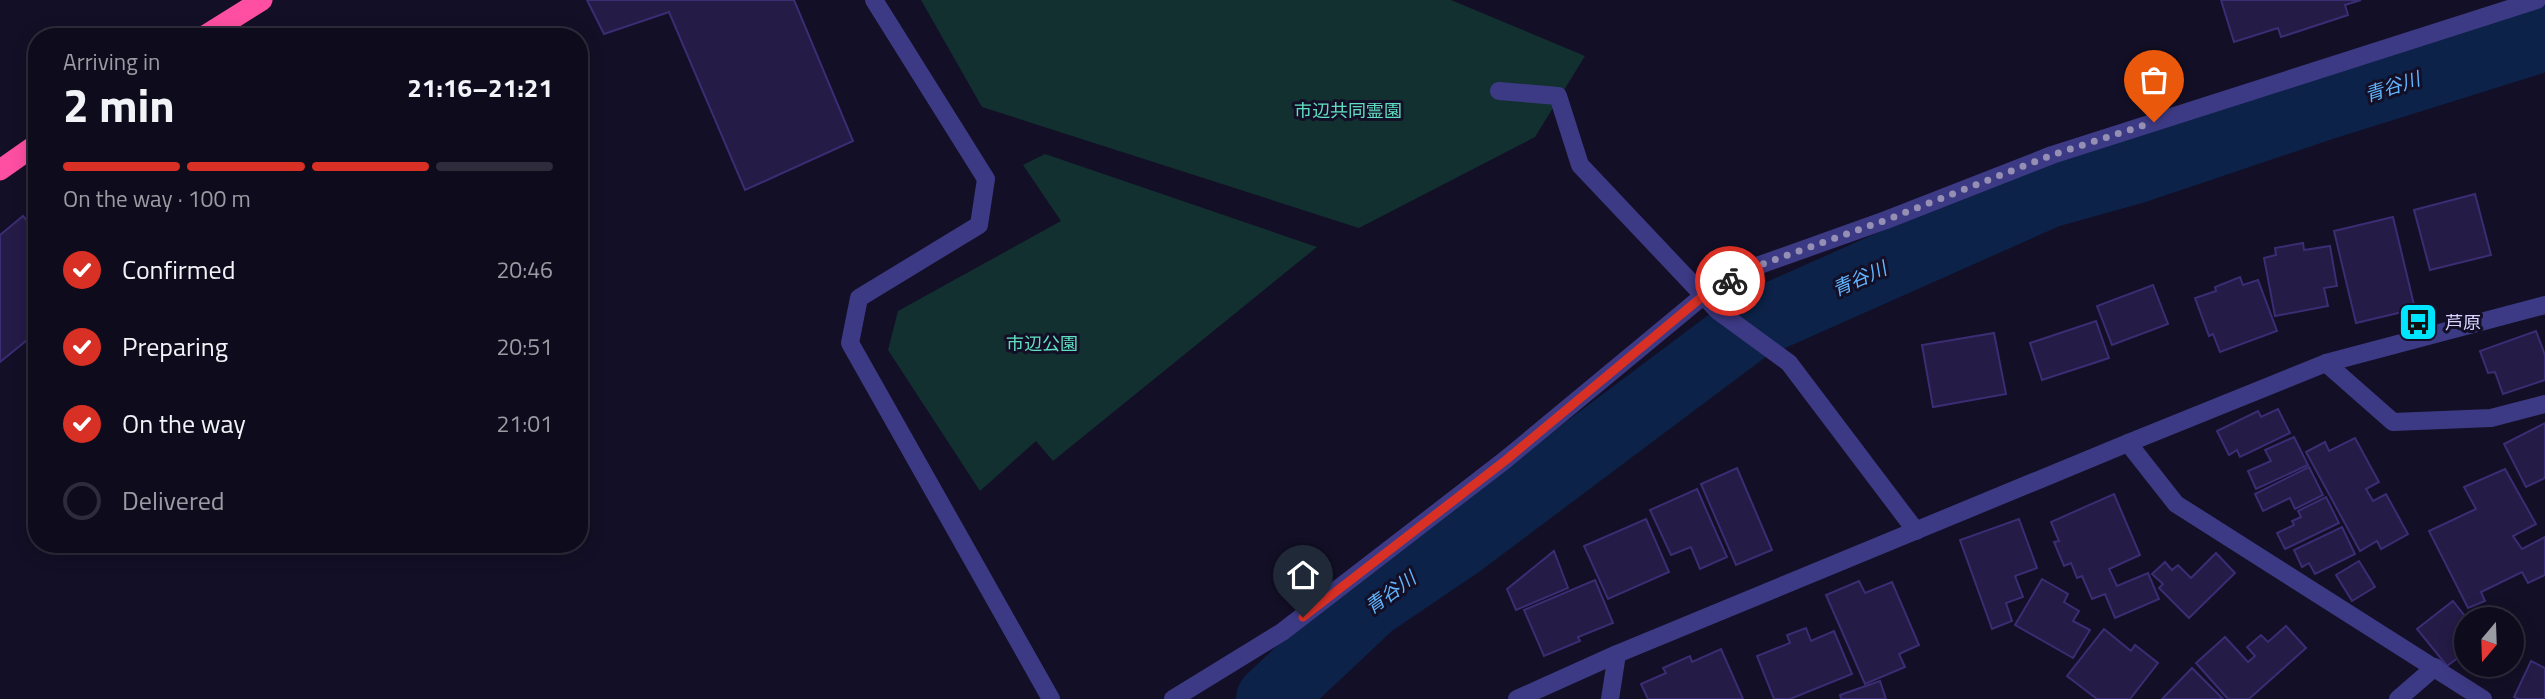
<!DOCTYPE html>
<meta charset="utf-8">
<style>
body{margin:0;font-family:"Titillium Web","Noto Sans JP",sans-serif;background:#1c1929;color:#f1f3f6;height:100vh;display:flex;flex-direction:column;font-size:26px;white-space:nowrap}
*{box-sizing:border-box;margin:0}
p{font-size:23px;color:#9b9ba3}
.icon{flex:none;width:38px;height:38px;fill:none;stroke:currentColor;stroke-width:2;stroke-linecap:round;stroke-linejoin:round}
.map{position:relative;flex:1;overflow:hidden}
.panel{position:absolute;left:28px;top:28px;width:560px;height:525px;display:flex;flex-direction:column;background:#0e0b1c;border-radius:28px;box-shadow:0 4px 18px #0003,0 0 0 2px #2e2b3b}
.panel>*{flex:none}
.needle{width:46px;rotate:199deg}
.tools{position:absolute;left:2454px;top:607px;display:grid;gap:14px}
.tools a{display:grid;place-items:center;width:70px;height:70px;border-radius:50%;background:#0e0b1c;box-shadow:0 4px 18px #0003,0 0 0 2px #2e2b3b;font-size:35px}
.pin{position:absolute;display:grid;place-items:center;width:60px;height:60px;color:#fff;margin:-72px -30px;border-radius:50% 50% 50% 0;rotate:-45deg;box-shadow:0 0 7px #0007}
.pin .icon{rotate:45deg}
.courier{position:absolute;display:grid;place-items:center;width:70px;height:70px;margin:-35px;border:5px solid #d93025;border-radius:50%;background:#fff;color:#222;box-shadow:0 2px 9px #0007}
.summary em{font-style:normal;font-weight:700}
.summary div{display:flex;flex-direction:column-reverse}
.summary{display:flex;align-items:center;justify-content:space-between;height:119px;padding:0 35px}
h1{font-size:46px;font-weight:700;line-height:52px}
.bar{display:grid;grid-template-columns:repeat(4,1fr);gap:10px 7px;align-content:center;height:84px;padding:0 35px}
.bar i{height:9px;border-radius:5px;background:#2e2b3b}
.bar .selected{background:#d93025}
.bar p{grid-column:span 4}
ol{padding:0 35px;list-style:none}
li{display:flex;align-items:center;gap:21px;height:77px}
li p{margin-inline-start:auto}
li .icon{padding:7px;border-radius:50%;background:#d93025;color:#fff;stroke-width:4}
li:last-child{color:#9b9ba3}
li i{width:38px;height:38px;border:4px solid #2e2b3b;border-radius:50%}
.map>svg:first-child{display:block}
.green{fill:#12302f}
.lines{fill:none;stroke-linecap:round;stroke-linejoin:round}
.river{stroke:#0c2248;stroke-width:68}
.building{fill:#241b47;stroke:#3b2d73;stroke-width:2}
.minor{stroke:#3d3a85;stroke-width:18}
.highway{stroke:#ff4fa3;stroke-width:21}
.done{stroke:#948fb3;stroke-width:7;stroke-dasharray:0 12.6}
.route{stroke:#d93025;stroke-width:9}
.labels{text-anchor:middle;dominant-baseline:central;stroke-width:6;stroke-linejoin:round;paint-order:stroke}
.park-label{font-size:18px;fill:#5fe0c0;stroke:#130f26}
.poi-label{font-size:18px;fill:#d9d4ff;stroke:#130f26;text-anchor:start}
.water-label{font-size:19px;font-style:italic;fill:#62b6ff;stroke:#130f26}
</style>
<div class="map">
<svg width="2545" height="699" viewBox="0 0 2545 699">
<rect width="100%" height="100%" fill="#130f26"/>
<g class="green">
<polygon points="921,0 1451,0 1585,56 1535,137 1359,228 982,107"/>
<polygon points="1045,154 1317,247 1053,461 1036,441 980,491 888,350 898,311 1061,221 1023,165"/>
</g>
<g class="lines">
<polyline class="river" points="1270,699 1371,604 1461,543 1749,327 2048,194 2134,170 2321,107 2545,37"/>
</g>
<g class="building">
<polygon points="587,0 794,0 853,141 745,190 669,12 604,34"/>
<polygon points="2221,0 2361,0 2345,5 2348,15 2281,37 2278,28 2234,42"/>
<polygon points="2475,194 2491,255 2430,270 2414,210"/>
<polygon points="23,216 37,232 37,332 0,362 0,235"/>
<polygon points="2393,217 2415,309 2356,323 2334,231"/>
<polygon points="2303,243 2304,250 2330,246 2337,286 2324,288 2328,306 2275,316 2264,258 2276,255 2275,248"/>
<polygon points="2240,277 2243,285 2258,280 2277,331 2220,352 2213,334 2209,336 2195,298 2216,291 2215,287"/>
<polygon points="2153,285 2168,324 2112,345 2097,306"/>
<polygon points="2096,321 2109,358 2042,380 2030,343"/>
<polygon points="2536,331 2545,355 2545,380 2503,394 2495,372 2488,373 2480,351"/>
<polygon points="1994,333 2006,394 1933,407 1922,345"/>
<polygon points="2278,409 2290,433 2240,457 2237,450 2229,455 2217,431 2258,411 2261,417"/>
<polygon points="2545,423 2545,478 2526,487 2504,444"/>
<polygon points="2294,437 2308,465 2256,489 2248,471 2271,461 2265,450"/>
<polygon points="2355,438 2379,482 2366,489 2373,501 2386,494 2408,534 2381,549 2377,541 2360,551 2306,452 2325,442 2329,451"/>
<polygon points="2309,467 2323,495 2295,509 2290,498 2263,511 2255,494"/>
<polygon points="1737,468 1772,550 1736,565 1701,484"/>
<polygon points="2505,469 2536,524 2513,536 2522,549 2545,537 2545,575 2528,583 2522,572 2481,592 2485,601 2468,608 2429,531 2476,509 2464,487"/>
<polygon points="1697,489 1727,557 1700,569 1691,547 1671,555 1650,510"/>
<polygon points="2114,494 2140,555 2109,569 2117,586 2148,573 2159,599 2115,618 2105,594 2092,599 2082,576 2077,578 2071,563 2064,566 2054,542 2059,541 2051,522"/>
<polygon points="2326,497 2339,523 2285,549 2277,533 2294,525 2292,521 2301,517 2298,511"/>
<polygon points="1646,519 1669,572 1608,599 1584,546"/>
<polygon points="2019,519 2037,568 2015,576 2023,597 2006,603 2012,621 1992,629 1960,540"/>
<polygon points="2342,527 2355,554 2315,574 2309,563 2302,567 2294,550"/>
<polygon points="1554,551 1568,588 1516,610 1507,589"/>
<polygon points="2216,553 2235,573 2189,618 2159,588 2163,584 2152,574 2165,562 2172,570 2178,565 2191,578"/>
<polygon points="2359,561 2375,587 2352,601 2336,575"/>
<polygon points="2042,579 2068,594 2064,602 2079,611 2073,621 2090,630 2073,658 2015,625"/>
<polygon points="1595,580 1613,623 1578,637 1580,641 1544,656 1524,610"/>
<polygon points="1859,581 1865,593 1892,582 1919,645 1899,654 1905,667 1865,684 1826,595"/>
<polygon points="2453,601 2468,620 2466,620 2466,652 2447,666 2417,629"/>
<polygon points="2286,626 2306,648 2249,699 2228,699 2196,663 2225,637 2248,662 2255,656 2247,647 2261,635 2268,642"/>
<polygon points="1806,628 1811,641 1834,631 1852,674 1790,699 1774,699 1757,656 1790,643 1787,635"/>
<polygon points="2104,629 2131,651 2135,645 2158,663 2130,699 2097,699 2067,676"/>
<polygon points="1721,649 1743,699 1648,699 1641,684 1666,673 1663,668 1690,656 1692,662"/>
<polygon points="2531,661 2545,668 2545,699 2519,699 2514,697"/>
<polygon points="2192,668 2223,699 2162,699"/>
<polygon points="1880,681 1886,699 1841,699 1840,695"/>
</g>
<g class="lines">
<g class="minor">
<polyline points="874,0 986,179 979,225 859,298 850,343 1051,699"/>
<polyline points="1499,91 1558,96 1580,165 1718,311 1789,363 1916,531"/>
<polyline points="2326,363 2393,422 2491,418 2545,404"/>
<polyline points="2128,443 2176,504 2483,699"/>
<polyline points="1173,699 1282,632 1505,460 1703,296 1754,267 1886,220 2052,155 2537,0"/>
<polyline points="1517,699 1617,654 2128,443 2326,363 2545,305"/>
<polyline points="1610,699 1617,654"/>
<polyline points="2398,699 2435,667"/>
</g>
<g class="highway">
<polyline points="203,37 262,0"/>
<polyline points="0,170 37,144"/>
</g>
</g>
<g class="lines">
<polyline class="done" points="1730,281 1754,267 1886,220 2052,155 2154,122"/>
<polyline class="route" points="1303,617 1506,460 1703,296 1730,281"/>
</g>
<defs>
<g id="bus-square" transform="scale(2.0125)"><rect x="-9" y="-9" width="18" height="18" rx="4" fill="#00e5ff" stroke="#130f26"/><path d="M-5-6H5V4H4V6H2V4H-2V6H-4V4H-5ZM-3.5-4V0h7V-4ZM-3.5 1.2v1.5H-2V1.2ZM2 1.2v1.5H3.5V1.2Z" fill="#111"/></g>
</defs>
<g fill-rule="evenodd">
<use href="#bus-square" x="2418" y="322"/>
</g>
<g class="labels">
<g class="park-label">
<text x="1348" y="110">市辺共同霊園</text>
<text x="1042" y="343">市辺公園</text>
</g>
<g class="poi-label">
<text x="2445" y="322">芦原</text>
</g>
<g class="water-label">
<text transform="translate(2392 86) rotate(-18)">青谷川</text>
<text transform="translate(1859 278) rotate(-24)">青谷川</text>
<text transform="translate(1390 592) rotate(-36)">青谷川</text>
</g>
</g>
</svg>
<div class="tools">
<a><svg class="needle" viewBox="-14 -14 28 28"><path d="M0-13l5 13h-10z" fill="#e53935"/><path d="M0 13l5-13h-10z" fill="#9b9ba3"/></svg></a>
</div>
<div class="pin" style="left:2154px;top:122px;background:#ea580c"><svg class="icon" aria-label="bag" viewBox="0 0 24 24"><path d="M5 8h14l-1 12H6zM9 8a3 3 0 0 1 6 0"/></svg></div>
<div class="pin" style="left:1303px;top:617px;background:#1f2937"><svg class="icon" aria-label="home" viewBox="0 0 24 24"><path d="M3 11l9-7 9 7M6 9v11h12V9"/></svg></div>
<div class="courier" style="left:1730px;top:281px"><svg class="icon" aria-label="bike" viewBox="0 0 24 24"><circle cx="6" cy="16" r="4"/><circle cx="18" cy="16" r="4"/><path d="M6 16l4-8h5l3 8M10 8l3 8H6M13 5h3"/></svg></div>
<section class="panel">
<div class="summary"><div><h1>2 min</h1><p>Arriving in</p></div><em>21:16–21:21</em></div>
<div class="bar"><i class="selected"></i><i class="selected"></i><i class="selected"></i><i></i><p>On the way · 100 m</p></div>
<ol>
<li><svg class="icon" aria-label="check" viewBox="0 0 24 24"><path d="M5 12l5 5 9-10"/></svg>Confirmed<p>20:46</p></li>
<li><svg class="icon" aria-label="check" viewBox="0 0 24 24"><path d="M5 12l5 5 9-10"/></svg>Preparing<p>20:51</p></li>
<li><svg class="icon" aria-label="check" viewBox="0 0 24 24"><path d="M5 12l5 5 9-10"/></svg>On the way<p>21:01</p></li>
<li><i></i>Delivered</li>
</ol>
</section>
</div>
